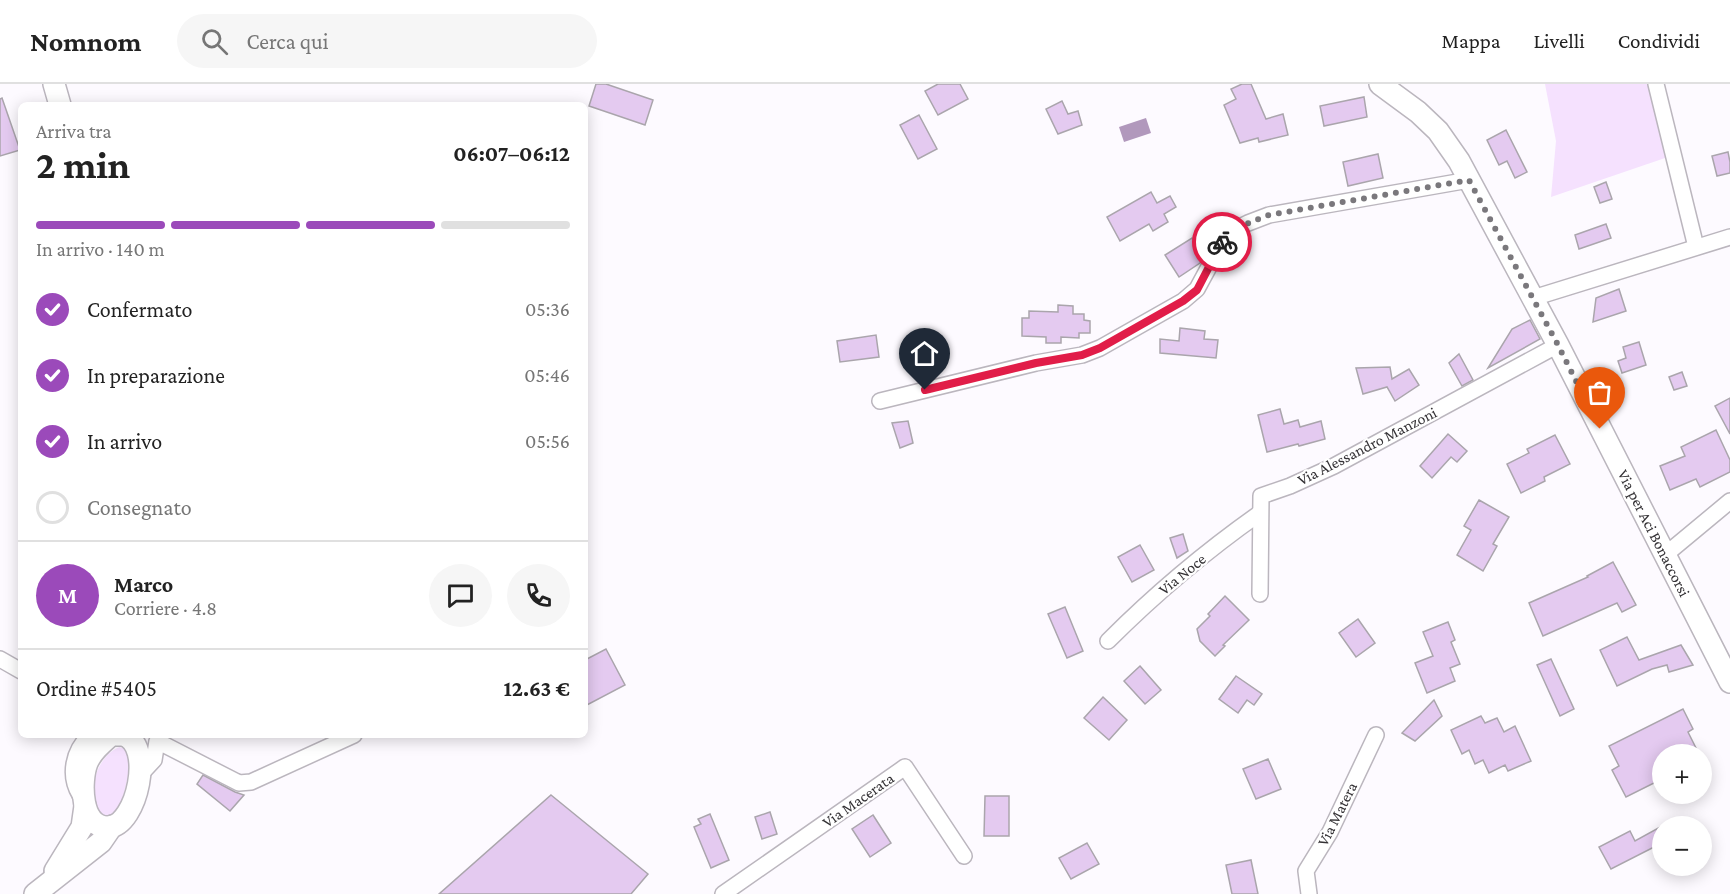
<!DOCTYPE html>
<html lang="it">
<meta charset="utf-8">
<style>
body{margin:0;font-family:"Crimson Pro",serif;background:#f6f6f6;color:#222;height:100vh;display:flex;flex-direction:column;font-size:22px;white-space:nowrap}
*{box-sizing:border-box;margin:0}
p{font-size:20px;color:#767676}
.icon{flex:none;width:33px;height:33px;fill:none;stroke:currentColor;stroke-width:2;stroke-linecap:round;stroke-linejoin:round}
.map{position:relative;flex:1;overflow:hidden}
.drawer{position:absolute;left:18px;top:18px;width:570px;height:636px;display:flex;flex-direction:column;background:#fff;border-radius:9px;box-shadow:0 3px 15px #0003}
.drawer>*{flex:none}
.tools{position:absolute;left:1652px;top:660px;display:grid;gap:12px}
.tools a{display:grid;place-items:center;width:60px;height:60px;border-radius:50%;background:#fff;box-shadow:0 3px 15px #0003;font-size:30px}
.pin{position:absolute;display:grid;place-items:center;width:51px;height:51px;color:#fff;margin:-62px -26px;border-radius:50% 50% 50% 0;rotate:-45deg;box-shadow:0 0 6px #0007}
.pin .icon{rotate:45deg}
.courier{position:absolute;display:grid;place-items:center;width:60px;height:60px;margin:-30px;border:4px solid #e11d48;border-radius:50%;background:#fff;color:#222;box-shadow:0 2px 8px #0007}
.headline em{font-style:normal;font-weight:700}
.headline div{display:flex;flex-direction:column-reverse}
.headline{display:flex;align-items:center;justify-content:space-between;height:102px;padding:0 18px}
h1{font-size:39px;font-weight:700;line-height:45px}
.bar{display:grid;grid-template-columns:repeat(4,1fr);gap:9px 6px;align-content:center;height:72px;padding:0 18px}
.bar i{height:8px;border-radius:4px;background:#e0e0e0}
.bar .active{background:#9b4aba}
.bar p{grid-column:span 4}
.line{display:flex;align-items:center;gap:15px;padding:0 18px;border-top:2px solid #e0e0e0}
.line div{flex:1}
.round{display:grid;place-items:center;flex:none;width:63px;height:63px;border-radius:32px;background:#f6f6f6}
ol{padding:0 18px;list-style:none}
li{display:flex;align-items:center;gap:18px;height:66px}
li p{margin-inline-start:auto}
li .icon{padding:6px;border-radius:50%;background:#9b4aba;color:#fff;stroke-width:4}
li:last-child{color:#767676}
li i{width:33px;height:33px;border:3px solid #e0e0e0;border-radius:50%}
header{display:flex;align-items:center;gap:36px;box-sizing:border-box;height:84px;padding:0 30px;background:#fff;border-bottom:2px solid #e0e0e0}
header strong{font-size:28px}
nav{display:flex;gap:33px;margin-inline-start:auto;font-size:21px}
.search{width:420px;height:54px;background:#f6f6f6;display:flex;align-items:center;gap:15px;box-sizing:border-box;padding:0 21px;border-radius:33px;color:#767676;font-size:22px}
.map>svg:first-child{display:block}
.green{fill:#f5e1fe}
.water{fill:#b198bc}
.building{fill:#e4caf0;stroke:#aaa5ac;stroke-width:1.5}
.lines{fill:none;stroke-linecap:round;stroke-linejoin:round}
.minor-casing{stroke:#bbb6be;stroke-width:18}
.secondary-casing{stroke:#bbb6be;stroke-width:24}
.minor{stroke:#fff;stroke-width:15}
.secondary{stroke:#fff;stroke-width:21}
.done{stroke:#7a787c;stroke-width:6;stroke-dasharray:0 10.8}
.route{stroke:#e11d48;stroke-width:8}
.labels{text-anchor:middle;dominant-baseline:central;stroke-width:4.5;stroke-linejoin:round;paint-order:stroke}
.street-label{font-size:16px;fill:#343235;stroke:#fff}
</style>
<header>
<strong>Nomnom</strong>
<div class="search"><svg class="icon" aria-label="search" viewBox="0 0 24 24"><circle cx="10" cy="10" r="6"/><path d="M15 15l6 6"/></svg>Cerca qui</div>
<nav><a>Mappa</a><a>Livelli</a><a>Condividi</a></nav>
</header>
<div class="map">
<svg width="1730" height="810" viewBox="0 0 1730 810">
<rect width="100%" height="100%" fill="#fdfaff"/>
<g class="green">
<polygon points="1545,0 1648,0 1668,73 1551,113 1556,57"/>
<path d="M120,663C124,665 125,664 127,669C133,680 123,721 114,730C110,734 111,733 105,733C81,719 96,670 120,663Z"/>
</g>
<polygon class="water" points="1146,34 1151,49 1124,58 1119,43"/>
<g class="building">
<polygon points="596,0 606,0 653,16 645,41 589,22"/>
<polygon points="938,0 960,0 968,15 938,31 925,7"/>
<polygon points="1242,0 1251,0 1266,35 1283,30 1288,51 1259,58 1258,54 1240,59 1224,21 1236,15 1231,5"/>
<polygon points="1364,13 1367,33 1324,42 1320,22"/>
<polygon points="2,14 20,66 0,72 0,15"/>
<polygon points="1062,17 1068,30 1078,27 1082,41 1058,50 1046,25"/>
<polygon points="919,31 937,65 918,75 900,41"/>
<polygon points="1506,46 1527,88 1515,94 1507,77 1499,81 1487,56"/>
<polygon points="1728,68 1730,78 1730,89 1717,92 1712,72"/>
<polygon points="1378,70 1383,94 1348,102 1343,78"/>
<polygon points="1606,98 1612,115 1600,119 1594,103"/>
<polygon points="1151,108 1157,119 1170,112 1176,123 1164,130 1168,138 1153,147 1149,140 1120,157 1107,133"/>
<polygon points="1606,140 1611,154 1579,165 1575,151"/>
<polygon points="1192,154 1203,173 1200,179 1179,193 1165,171"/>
<polygon points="1619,205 1626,227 1593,238 1596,214"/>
<polygon points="1058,221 1073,222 1073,230 1084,230 1084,236 1090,237 1090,249 1079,249 1079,254 1061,253 1061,259 1046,259 1046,253 1022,252 1022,234 1029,234 1029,227 1058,228"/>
<polygon points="1530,236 1540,255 1488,284 1512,245"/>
<polygon points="1180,244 1205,247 1204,255 1218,256 1216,274 1160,269 1160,255 1179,257"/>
<polygon points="876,251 879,273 840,278 837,257"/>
<polygon points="1639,258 1646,281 1622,289 1618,277 1626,274 1623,263"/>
<polygon points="1459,270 1473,296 1462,302 1449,279"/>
<polygon points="1390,283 1392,295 1409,285 1419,301 1395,317 1387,303 1363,310 1356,284"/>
<polygon points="1682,288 1687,302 1674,306 1669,293"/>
<polygon points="1730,314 1730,350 1715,322"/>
<polygon points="1280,325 1284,340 1298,336 1300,343 1321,337 1325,355 1299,362 1298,360 1267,368 1258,331"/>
<polygon points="908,337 913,359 900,364 892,339"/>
<polygon points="1716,346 1730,376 1730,388 1700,403 1696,395 1670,406 1660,382 1685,372 1681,363"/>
<polygon points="1448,350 1467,367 1457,378 1451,373 1432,394 1420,382"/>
<polygon points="1555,351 1570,380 1544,393 1545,397 1521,409 1507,380 1529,369 1527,365"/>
<polygon points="1479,416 1509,433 1493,460 1497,462 1483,487 1457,471 1471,446 1464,442"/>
<polygon points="1183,450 1188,467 1177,474 1170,454"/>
<polygon points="1140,461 1154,486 1132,498 1118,473"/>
<polygon points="1613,478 1636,521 1622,528 1617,519 1543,552 1529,519 1588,493 1587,492"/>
<polygon points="1225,512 1249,536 1223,561 1225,562 1215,572 1200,557 1197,545 1210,532 1208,530"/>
<polygon points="1065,523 1083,567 1067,574 1048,530"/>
<polygon points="1358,535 1375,559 1356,573 1339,549"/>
<polygon points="1448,538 1455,556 1451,558 1460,580 1450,584 1455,597 1427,609 1415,579 1433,572 1423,548"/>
<polygon points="1627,553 1639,576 1681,561 1693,581 1669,588 1667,581 1652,585 1617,602 1600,566"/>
<polygon points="606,565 625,601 585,622 585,576"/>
<polygon points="1551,575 1574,625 1560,632 1537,581"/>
<polygon points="1140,582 1161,606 1145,620 1124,597"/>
<polygon points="1236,592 1262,610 1254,621 1247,616 1238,629 1219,615"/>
<polygon points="1103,613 1127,636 1109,656 1084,634"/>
<polygon points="1434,616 1442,632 1415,657 1402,649"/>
<polygon points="1683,625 1693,645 1688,648 1699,670 1662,670 1662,695 1626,713 1612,686 1619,682 1609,662"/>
<polygon points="1481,632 1485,639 1497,634 1504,648 1515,642 1531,677 1508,687 1505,681 1489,689 1483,676 1475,680 1469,666 1462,670 1451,646"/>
<polygon points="1268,675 1281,705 1256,715 1243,685"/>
<polygon points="203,691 235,708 244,711 230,727 197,700"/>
<polygon points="551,711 648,790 631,810 439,810"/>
<polygon points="985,712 1009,712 1009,752 984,752"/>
<polygon points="770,728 777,750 762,755 755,733"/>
<polygon points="710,730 729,776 711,784 694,743 701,740 698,735"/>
<polygon points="873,731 891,759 870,773 852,745"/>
<polygon points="1662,742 1662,759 1611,785 1599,763 1630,747 1635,757"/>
<polygon points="1087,759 1099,780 1071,795 1059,774"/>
<polygon points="1251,776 1258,810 1232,810 1226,781"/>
</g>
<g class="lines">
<g class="minor-casing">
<g id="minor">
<polyline points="1656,0 1696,163"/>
<polyline points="1533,214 1730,153"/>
<polyline points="880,317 1036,279 1082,271 1100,264 1183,217 1197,205 1223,157 1236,145 1248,139 1269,131 1469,96"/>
<polyline points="1665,471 1730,417"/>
<polyline points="1260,510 1261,412 1290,402 1334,382 1558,261"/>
<path d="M1108,557C1155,510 1206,467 1260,429"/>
<polyline points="0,575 21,587"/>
<polyline points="141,690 154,676 157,657 239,699 251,698 354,651"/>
<path d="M80,711C68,691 73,667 90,651"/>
<polyline points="723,810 905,683 964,772"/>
<polyline points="1309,810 1306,787 1330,748 1376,651"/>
</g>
</g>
<g class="secondary-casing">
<g id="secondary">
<polyline points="54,0 60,21"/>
<polyline points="1380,0 1418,28 1438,47 1459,77 1558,261 1730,598"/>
<path d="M111,651C102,659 92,667 87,679C80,697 80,745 109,743C137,741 155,660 123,651C120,651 117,651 114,651"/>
<polyline points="55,787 82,743 85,722"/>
<polyline points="35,810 101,758 112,742"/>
</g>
</g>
<use href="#minor" class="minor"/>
<use href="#secondary" class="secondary"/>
</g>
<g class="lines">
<path class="done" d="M1222,158C1235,143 1251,138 1269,131L1469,96L1558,261L1600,345"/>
<polyline class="route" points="925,306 1036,279 1082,271 1100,264 1183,217 1197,206 1222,158"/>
</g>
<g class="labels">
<g class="street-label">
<text transform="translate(1367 362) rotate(-27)">Via Alessandro Manzoni</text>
<text transform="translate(1654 449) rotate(63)">Via per Aci Bonaccorsi</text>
<text transform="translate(1182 490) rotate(-39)">Via Noce</text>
<text transform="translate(858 716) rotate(-35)">Via Macerata</text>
<text transform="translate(1337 730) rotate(-63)">Via Matera</text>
</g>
</g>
</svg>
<div class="tools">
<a>+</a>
<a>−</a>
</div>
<div class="pin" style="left:1600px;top:345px;background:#ea580c"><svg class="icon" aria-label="bag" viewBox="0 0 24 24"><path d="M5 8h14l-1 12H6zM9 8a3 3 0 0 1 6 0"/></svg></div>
<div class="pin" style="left:925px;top:306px;background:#1f2937"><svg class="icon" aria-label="home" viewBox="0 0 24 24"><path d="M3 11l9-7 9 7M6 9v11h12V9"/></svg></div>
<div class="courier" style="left:1222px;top:158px"><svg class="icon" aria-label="bike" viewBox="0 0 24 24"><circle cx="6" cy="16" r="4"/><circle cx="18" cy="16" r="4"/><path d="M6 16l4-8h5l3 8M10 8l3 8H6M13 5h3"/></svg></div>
<section class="drawer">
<div class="headline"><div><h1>2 min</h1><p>Arriva tra</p></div><em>06:07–06:12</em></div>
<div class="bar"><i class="active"></i><i class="active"></i><i class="active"></i><i></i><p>In arrivo · 140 m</p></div>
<ol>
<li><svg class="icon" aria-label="check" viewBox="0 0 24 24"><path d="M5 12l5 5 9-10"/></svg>Confermato<p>05:36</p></li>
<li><svg class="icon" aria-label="check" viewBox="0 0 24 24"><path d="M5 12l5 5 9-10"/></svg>In preparazione<p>05:46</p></li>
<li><svg class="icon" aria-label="check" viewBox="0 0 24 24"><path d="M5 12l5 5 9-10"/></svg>In arrivo<p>05:56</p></li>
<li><i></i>Consegnato</li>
</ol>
<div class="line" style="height:108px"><b class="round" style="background:#9b4aba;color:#fff">M</b><div><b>Marco</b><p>Corriere · 4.8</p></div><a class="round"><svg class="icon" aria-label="chat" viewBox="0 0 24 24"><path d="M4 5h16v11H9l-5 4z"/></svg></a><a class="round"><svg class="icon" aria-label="phone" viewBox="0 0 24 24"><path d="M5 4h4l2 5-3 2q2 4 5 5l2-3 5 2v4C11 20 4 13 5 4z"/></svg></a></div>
<div class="line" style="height:78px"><div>Ordine #5405</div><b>12.63 €</b></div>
</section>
</div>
